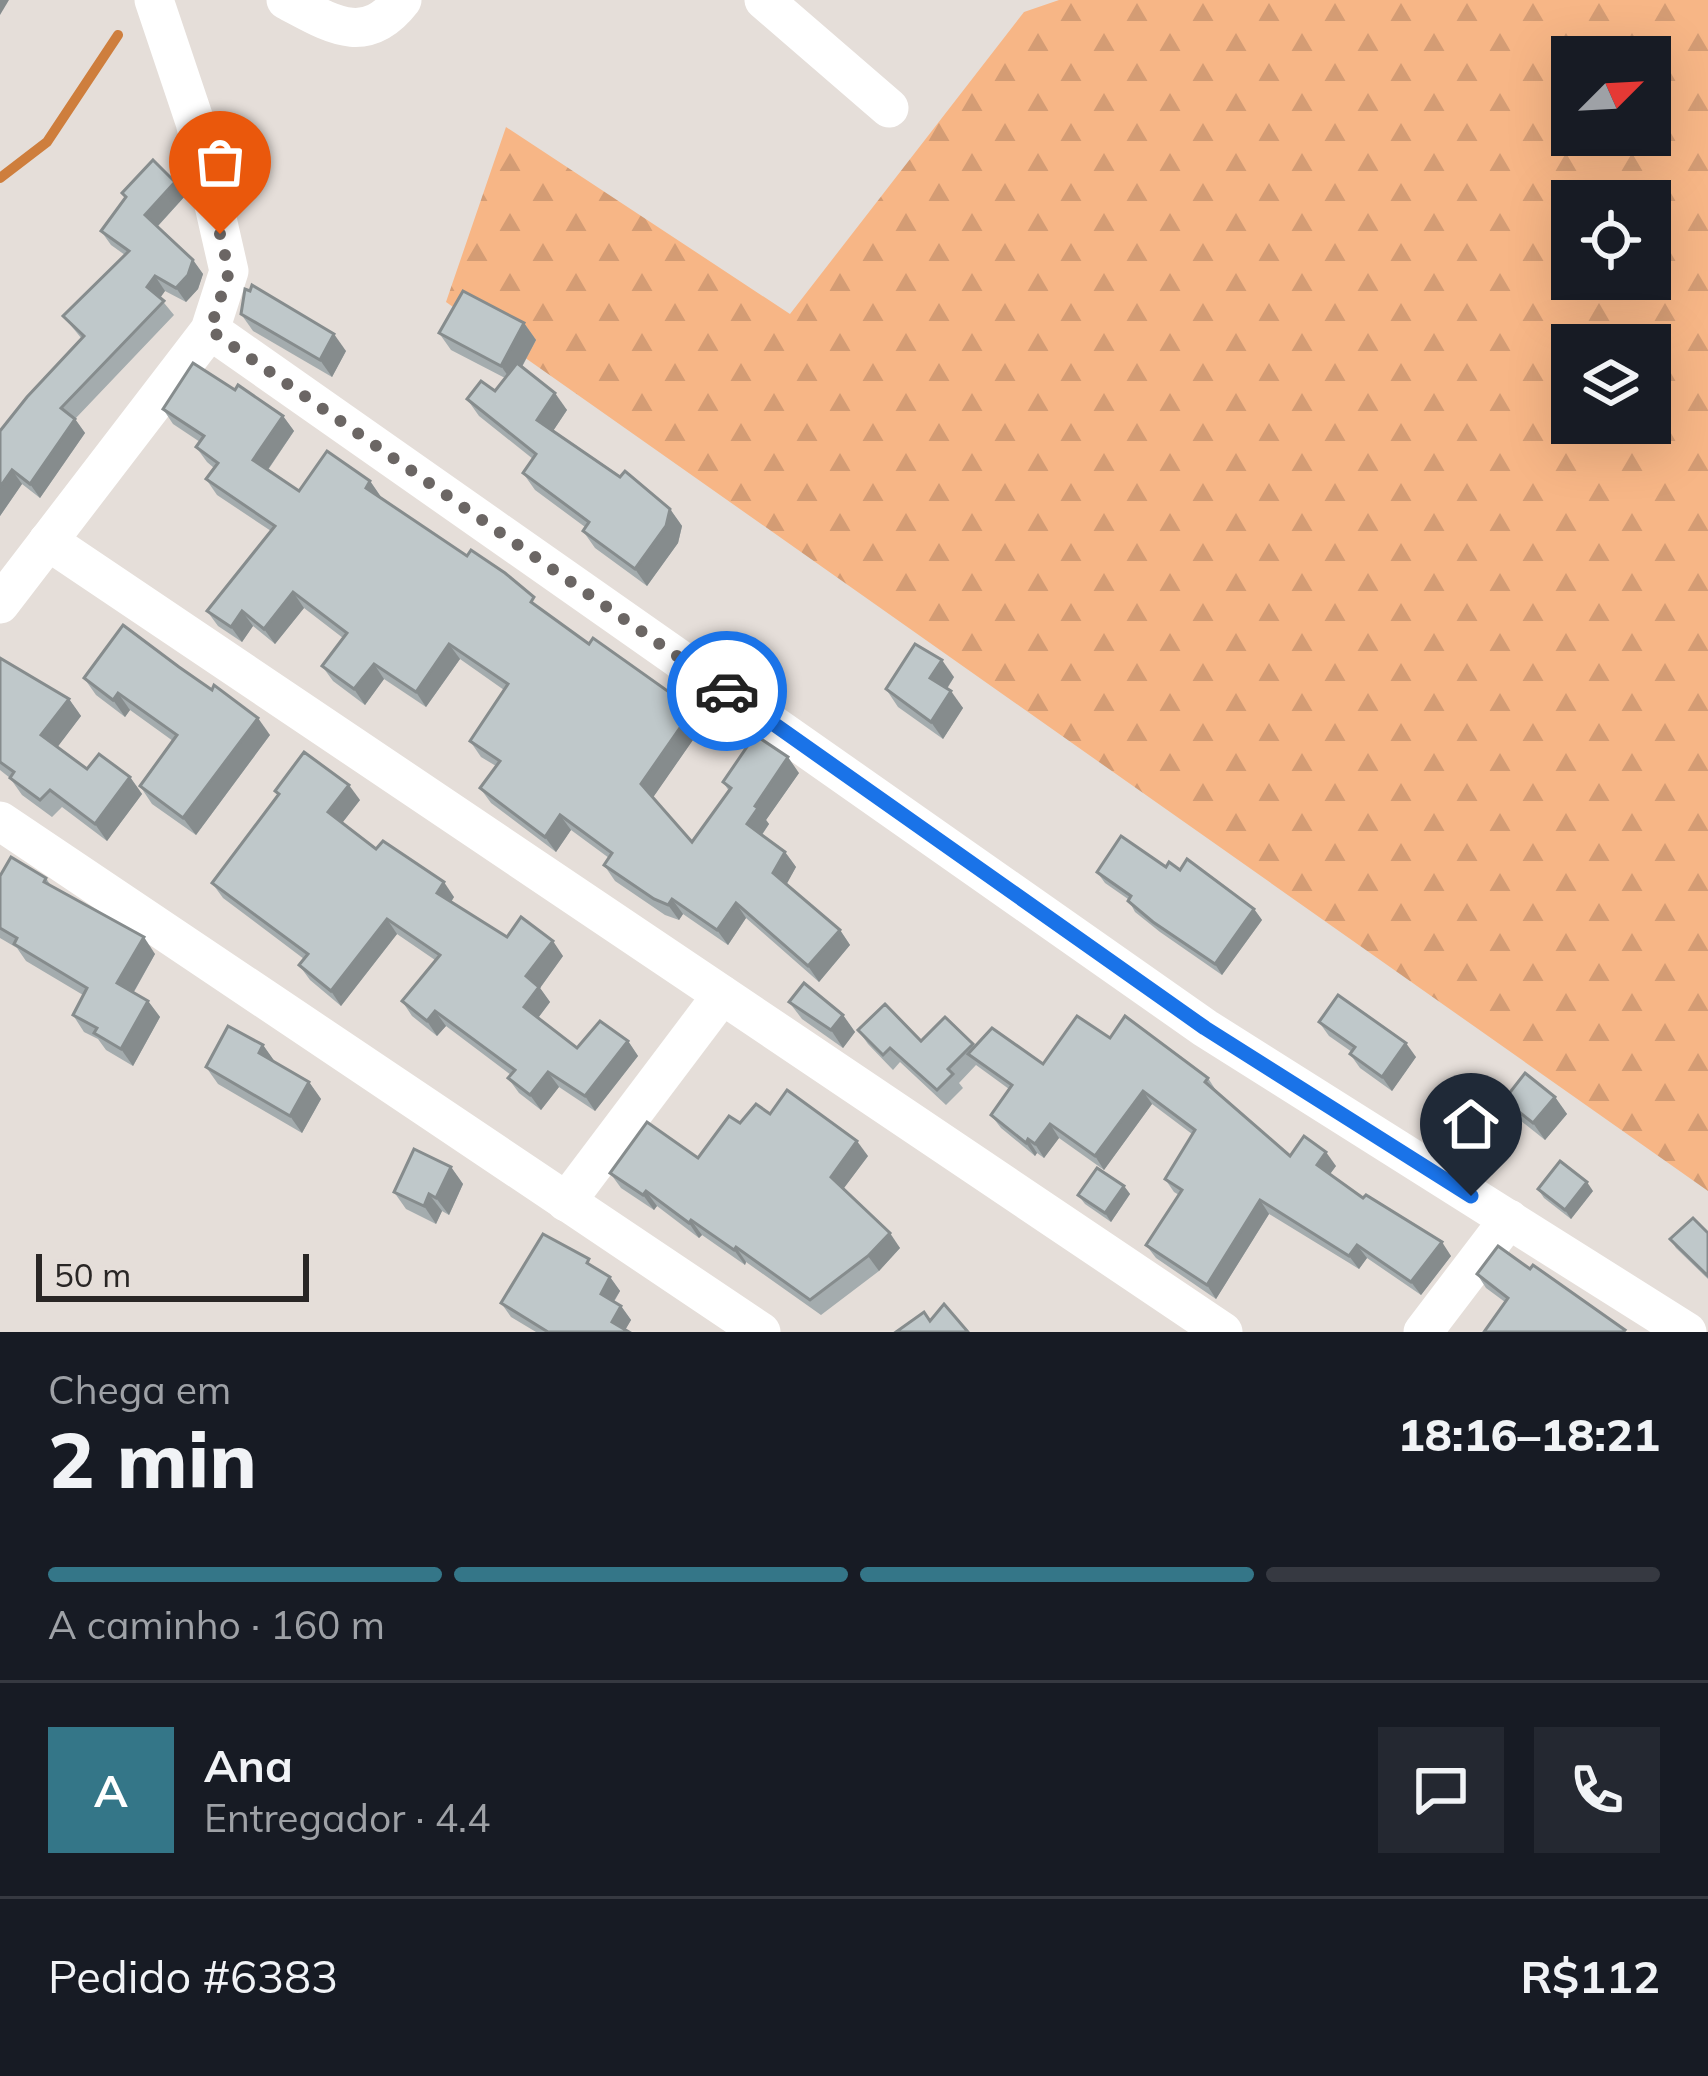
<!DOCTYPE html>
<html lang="pt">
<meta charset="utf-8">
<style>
body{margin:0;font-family:Mulish,sans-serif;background:#242831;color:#f1f3f6;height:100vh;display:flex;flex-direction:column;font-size:45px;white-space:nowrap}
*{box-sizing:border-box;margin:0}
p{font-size:39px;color:#9ea1a6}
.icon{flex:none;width:66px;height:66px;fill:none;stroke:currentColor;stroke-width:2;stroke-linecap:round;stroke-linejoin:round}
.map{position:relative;height:1332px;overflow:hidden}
.panel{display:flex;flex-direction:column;background:#171b24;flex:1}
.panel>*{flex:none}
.needle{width:78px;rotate:66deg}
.buttons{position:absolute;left:1551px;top:36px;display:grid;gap:24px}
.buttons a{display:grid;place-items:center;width:120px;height:120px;border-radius:0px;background:#171b24;box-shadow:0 12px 48px #0002;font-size:60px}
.scale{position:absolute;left:36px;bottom:30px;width:273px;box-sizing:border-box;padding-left:12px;border:6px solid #292625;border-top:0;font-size:33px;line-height:42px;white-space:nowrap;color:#292625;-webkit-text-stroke:9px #e5ded9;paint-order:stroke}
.pin{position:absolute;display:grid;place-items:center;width:102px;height:102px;color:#fff;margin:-123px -51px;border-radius:50% 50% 50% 0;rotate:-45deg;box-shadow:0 0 12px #0007}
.pin .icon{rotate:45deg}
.courier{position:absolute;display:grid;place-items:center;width:120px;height:120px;margin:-60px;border:9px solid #1a73e8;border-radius:50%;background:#fff;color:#222;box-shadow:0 3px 15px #0007}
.head em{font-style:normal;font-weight:800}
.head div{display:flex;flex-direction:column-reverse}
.head{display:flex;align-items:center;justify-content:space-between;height:204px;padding:0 48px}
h1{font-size:78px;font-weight:800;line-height:90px}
.bar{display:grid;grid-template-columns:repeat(4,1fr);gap:18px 12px;align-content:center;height:144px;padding:0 48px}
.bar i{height:15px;border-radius:9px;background:#363941}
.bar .active{background:#347688}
.bar p{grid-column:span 4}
.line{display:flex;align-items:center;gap:30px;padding:0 48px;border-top:3px solid #363941}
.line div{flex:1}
.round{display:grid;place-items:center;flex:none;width:126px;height:126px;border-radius:0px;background:#242831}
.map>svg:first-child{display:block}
.forest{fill:url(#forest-firs);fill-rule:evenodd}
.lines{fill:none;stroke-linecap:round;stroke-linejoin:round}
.stream{stroke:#ce7e3d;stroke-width:10}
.minor{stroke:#fff;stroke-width:39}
.wall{fill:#a4acae}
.shaded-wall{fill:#868c8d}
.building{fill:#bfc8ca;stroke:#868c8d;stroke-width:3}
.done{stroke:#6b6664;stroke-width:12;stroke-dasharray:0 21.6}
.route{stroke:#1a73e8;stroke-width:15}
</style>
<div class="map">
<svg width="1708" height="1332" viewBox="0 0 1708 1332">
<defs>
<pattern id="forest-firs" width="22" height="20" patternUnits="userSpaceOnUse" patternTransform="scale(3)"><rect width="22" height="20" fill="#f7b686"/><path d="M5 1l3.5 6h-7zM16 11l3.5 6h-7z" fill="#d49c74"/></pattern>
</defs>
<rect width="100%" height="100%" fill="#e5ded9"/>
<path class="forest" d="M1059,0H1708V1191L446,302L506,127L790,314L1024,12ZM1572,57H1650V135H1572ZM1572,201H1650V279H1572ZM1572,345H1650V423H1572Z"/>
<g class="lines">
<polyline class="stream" points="0,178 47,142 118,35"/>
<g class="minor">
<path d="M286,0C330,23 365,48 402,0"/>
<polyline points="764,0 889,108"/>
<polyline points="210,330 1205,1028 1687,1332"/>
<polyline points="48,541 1223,1332"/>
<polyline points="0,604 210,330 229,271 195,122 154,0"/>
<polyline points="0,821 761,1332"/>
<polyline points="566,1202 722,995"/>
<polyline points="1423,1332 1509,1219"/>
</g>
</g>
<g class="wall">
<polygon points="175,182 185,196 158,226 193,260 203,274 198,289 186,302 165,291 160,298 174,315 75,419 85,433 40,498 22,484 0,516 0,431 82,339 63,316 125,255 111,245 101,231"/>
<polygon points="241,314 346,351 332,377 253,331"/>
<polygon points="524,323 536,340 522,367 567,410 553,431 670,509 682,526 678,543 647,586 595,548 583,531 585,527 535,490 523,473 533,459 479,416 467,399 495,391 505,378 451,350 439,333"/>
<polygon points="235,390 283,416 294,431 268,470 299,491 370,481 381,497 704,724 653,797 692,842 729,791 723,782 799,773 766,820 769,824 762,835 785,852 796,867 786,884 840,930 850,945 819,982 746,918 728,945 683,914 679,920 665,915 615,881 604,865 609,858 571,830 556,852 491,803 480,788 496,766 481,757 470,741 504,690 460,659 426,707 384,679 365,705 333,681 322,666 343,638 304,608 275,644 253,626 242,642 218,626 207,611 271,531 217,495 206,479 214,468 207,462 196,447 200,442 173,424 163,409"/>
<polygon points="0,658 69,699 81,716 57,747 87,769 130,777 142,794 107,841 62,807 52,817 22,795 10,778 0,770"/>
<polygon points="954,677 947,689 963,708 943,739 898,707 886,689"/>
<polygon points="84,678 270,735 196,835 152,804 140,786 173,741 130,710 125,717 96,695"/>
<polygon points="275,791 360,800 342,823 376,849 454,897 451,902 507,937 563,956 540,988 550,1002 538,1018 577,1048 628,1041 638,1056 595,1111 559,1087 541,1110 519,1093 508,1078 511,1075 446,1026 437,1036 412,1016 402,1001 435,960 397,934 341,1006 310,980 299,965 304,959 223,898 212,883 278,796"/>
<polygon points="1166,867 1180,870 1254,909 1262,920 1222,975 1160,932 1135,912 1128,899 1105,883 1097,872"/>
<polygon points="0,876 46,878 51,886 155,954 134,992 148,1001 160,1017 133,1066 106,1050 98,1039 84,1032 73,1015 83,995 26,961 17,948 0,938"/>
<polygon points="789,1002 843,1015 855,1032 843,1048 802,1019"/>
<polygon points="945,1017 975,1047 1043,1064 1110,1038 1208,1078 1217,1092 1290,1156 1336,1166 1330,1174 1363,1198 1451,1256 1421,1295 1367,1258 1359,1269 1269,1214 1216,1299 1156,1258 1146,1245 1179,1195 1174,1192 1165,1179 1192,1134 1152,1104 1104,1170 1059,1138 1044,1158 1037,1153 1035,1156 1001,1128 991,1115 1009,1089 976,1065 959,1083 963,1088 946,1105 900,1062 893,1070 868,1044 858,1030 921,1041"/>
<polygon points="1319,1022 1416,1057 1392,1091 1360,1068 1350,1054 1352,1052 1329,1036"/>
<polygon points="263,1045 275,1062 309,1082 321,1099 302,1133 218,1084 206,1067"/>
<polygon points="1555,1097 1567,1114 1545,1140 1516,1117 1504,1100"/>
<polygon points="770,1114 868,1156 843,1189 900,1248 879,1271 821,1315 746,1262 745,1265 702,1235 699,1238 657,1206 654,1210 621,1188 610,1173 698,1158"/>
<polygon points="451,1167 463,1184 449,1215 442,1211 436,1224 406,1209 394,1192"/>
<polygon points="1124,1186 1130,1194 1111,1222 1085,1204 1078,1195"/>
<polygon points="1538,1189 1593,1191 1571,1219 1544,1198"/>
<polygon points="1708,1233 1708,1279 1676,1248 1670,1239"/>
<polygon points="595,1268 610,1277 620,1291 614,1302 621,1306 631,1320 625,1330 629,1332 536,1332 511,1317 501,1303"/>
<polygon points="1530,1269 1625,1330 1626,1332 1484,1332 1505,1302 1486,1288 1477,1274"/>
</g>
<g class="shaded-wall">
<polygon points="0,0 9,0 0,15"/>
<polygon points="175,182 185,196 155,229 145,215"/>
<polygon points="193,260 203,274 198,289 186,302 176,288"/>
<polygon points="155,276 165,291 157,302 147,287"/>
<polygon points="524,323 536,340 513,383 501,366"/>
<polygon points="334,334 346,351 332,377 320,360"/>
<polygon points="555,393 567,410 549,437 537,420"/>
<polygon points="283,416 294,431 264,475 253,460"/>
<polygon points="75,419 85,433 40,498 30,484"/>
<polygon points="12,470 22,484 0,516 0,487"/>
<polygon points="370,481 381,497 366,488"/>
<polygon points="670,509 682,526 678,543 647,586 635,569"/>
<polygon points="293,592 304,608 275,644 264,629"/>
<polygon points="242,611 253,626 242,642 231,627"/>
<polygon points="449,644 460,659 426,707 416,692"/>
<polygon points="942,660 954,677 942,696 930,678"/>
<polygon points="374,664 384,679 365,705 354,689"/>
<polygon points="951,691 963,708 943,739 931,722"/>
<polygon points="118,693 130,710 125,717 113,700"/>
<polygon points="69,699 81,716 53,753 41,735"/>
<polygon points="693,709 704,724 652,799 641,784"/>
<polygon points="258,718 270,735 196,835 183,818"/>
<polygon points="788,757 799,773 766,820 769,824 758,840 747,824 755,806"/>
<polygon points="130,777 142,794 107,841 95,824"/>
<polygon points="349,785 360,800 339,827 328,812"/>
<polygon points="560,815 571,830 556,852 545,837"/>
<polygon points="785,852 796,867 784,889 773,873"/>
<polygon points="444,882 454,897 447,908 437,893"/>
<polygon points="672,899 683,914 679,920 668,905"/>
<polygon points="736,903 746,918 728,945 717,930"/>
<polygon points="1254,909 1262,920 1222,975 1215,964"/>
<polygon points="387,919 397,934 341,1006 331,991"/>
<polygon points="840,930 850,945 819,982 808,966"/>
<polygon points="144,937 155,954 129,1000 117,983"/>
<polygon points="553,941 563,956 540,988 550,1002 535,1022 524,1007 526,976"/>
<polygon points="148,1001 160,1017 133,1066 121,1049"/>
<polygon points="435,1011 446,1026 437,1036 427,1021"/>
<polygon points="843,1015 855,1032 843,1048 831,1030"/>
<polygon points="628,1041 638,1056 595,1111 585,1096"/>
<polygon points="1406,1043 1416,1057 1392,1091 1382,1077"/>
<polygon points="263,1045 275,1062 259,1053"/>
<polygon points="548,1072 559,1087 541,1110 530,1095"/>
<polygon points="309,1082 321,1099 302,1133 290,1116"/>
<polygon points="1143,1091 1152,1104 1104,1170 1095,1156"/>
<polygon points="1555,1097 1567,1114 1545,1140 1533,1123"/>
<polygon points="1050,1124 1059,1138 1044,1158 1035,1144"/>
<polygon points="1028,1139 1037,1153 1035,1156 1026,1143"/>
<polygon points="857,1141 868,1156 841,1192 831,1177"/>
<polygon points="1326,1152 1336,1166 1327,1178 1317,1165"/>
<polygon points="451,1167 463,1184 449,1215 436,1198"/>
<polygon points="1587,1182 1593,1191 1571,1219 1565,1210"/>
<polygon points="1124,1186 1130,1194 1111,1222 1105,1213"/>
<polygon points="646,1191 657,1206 654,1210 643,1195"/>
<polygon points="429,1194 442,1211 436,1224 424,1206"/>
<polygon points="1260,1200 1269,1214 1216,1299 1207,1285"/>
<polygon points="691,1220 702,1235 699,1238 689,1223"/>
<polygon points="890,1233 900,1248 879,1271 868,1256"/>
<polygon points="1442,1242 1451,1256 1421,1295 1411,1282"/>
<polygon points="1357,1245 1367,1258 1359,1269 1349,1256"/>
<polygon points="736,1247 746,1262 745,1265 734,1250"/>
<polygon points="610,1277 620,1291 610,1307 601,1294"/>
<polygon points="621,1306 631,1320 624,1332 612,1322"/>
</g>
<g class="building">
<polygon points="153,160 175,182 145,215 193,260 188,275 176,288 155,276 147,287 164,301 61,408 75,419 30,484 12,470 0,487 0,431 27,397 84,336 63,316 129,251 101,231 126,197 122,193"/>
<polygon points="252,285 334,334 320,360 241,314 245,289 250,291"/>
<polygon points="463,291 524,323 501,366 439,333"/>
<polygon points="193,363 235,390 238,385 283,416 253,460 299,491 327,451 370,481 366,488 467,556 471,550 505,573 534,597 531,602 589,644 593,638 693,709 641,784 692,842 731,788 723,782 755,735 788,757 755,806 758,808 747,824 785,852 773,873 840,930 808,966 736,903 717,930 672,899 668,905 654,899 604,865 612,853 560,815 545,837 480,788 500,761 470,741 508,684 449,644 416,692 374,664 354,689 322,666 347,633 293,592 264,629 242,611 231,627 207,611 275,526 206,479 218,463 196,447 204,436 163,409"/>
<polygon points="517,363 555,393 537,420 620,477 625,471 670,509 666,526 635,569 583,531 589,522 523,473 536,454 467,399 481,381 495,391"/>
<polygon points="123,625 179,667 212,690 214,685 258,718 183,818 140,786 177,735 118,693 113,700 84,678"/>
<polygon points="915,644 942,660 930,678 951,691 931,722 886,689"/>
<polygon points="0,658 69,699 41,735 87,769 99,754 130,777 95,824 50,790 40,800 10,778 14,772 0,762"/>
<polygon points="304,752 349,785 328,812 376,849 383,841 444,882 437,893 507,937 521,917 553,941 526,976 539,987 524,1007 577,1048 600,1021 628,1041 585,1096 548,1072 530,1095 508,1078 515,1070 435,1011 427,1021 402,1001 440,955 387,919 331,991 299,965 308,954 212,883 279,794 275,791"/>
<polygon points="1121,836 1166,867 1169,862 1180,870 1187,859 1254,909 1215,964 1153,922 1128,901 1131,896 1097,872"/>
<polygon points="11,857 46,878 44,882 144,937 117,983 148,1001 121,1049 94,1033 97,1028 73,1015 87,988 14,944 17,938 0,928 0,876"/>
<polygon points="804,983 843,1015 831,1030 789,1002"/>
<polygon points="1338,995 1406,1043 1382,1077 1350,1054 1355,1047 1319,1022"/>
<polygon points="885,1004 921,1041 945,1017 973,1044 948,1069 953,1074 937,1090 890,1048 883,1055 858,1030"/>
<polygon points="1077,1016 1110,1038 1125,1016 1208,1078 1205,1082 1290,1156 1304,1136 1326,1152 1317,1165 1363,1198 1366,1195 1442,1242 1411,1282 1357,1245 1349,1256 1260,1200 1207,1285 1146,1245 1182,1190 1165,1179 1195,1130 1143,1091 1095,1156 1050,1124 1035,1144 1028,1139 1026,1143 991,1115 1012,1085 968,1054 992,1028 1043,1064"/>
<polygon points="228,1026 263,1045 259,1053 309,1082 290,1116 206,1067"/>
<polygon points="1525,1073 1555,1097 1533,1123 1504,1100"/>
<polygon points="787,1090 857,1141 831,1177 890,1233 868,1256 810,1300 736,1247 734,1250 691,1220 689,1223 646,1191 643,1195 610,1173 647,1122 698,1158 729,1116 740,1123 756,1104 770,1114"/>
<polygon points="414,1149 451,1167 436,1198 429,1194 424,1206 394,1192"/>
<polygon points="1560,1161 1587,1182 1565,1210 1538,1189"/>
<polygon points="1097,1168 1124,1186 1105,1213 1078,1195"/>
<polygon points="1693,1218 1708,1233 1708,1276 1670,1239"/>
<polygon points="543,1234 589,1259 587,1263 610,1277 601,1294 621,1306 612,1322 629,1332 548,1332 501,1303"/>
<polygon points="1498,1246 1530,1269 1533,1265 1625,1330 1623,1332 1484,1332 1508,1298 1477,1274"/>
<polygon points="944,1304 968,1332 896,1332 924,1312 930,1321"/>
</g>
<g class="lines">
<polyline class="done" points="220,234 229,272 210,330 727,691"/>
<polyline class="route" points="727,691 1205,1028 1471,1196"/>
</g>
</svg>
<div class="buttons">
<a><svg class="needle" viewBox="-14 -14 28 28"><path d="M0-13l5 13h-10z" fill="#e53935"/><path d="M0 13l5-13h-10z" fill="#9ea1a6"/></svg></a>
<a><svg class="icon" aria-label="locate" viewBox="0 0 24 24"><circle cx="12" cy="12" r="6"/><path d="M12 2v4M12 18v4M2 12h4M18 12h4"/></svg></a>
<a><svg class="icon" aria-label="layers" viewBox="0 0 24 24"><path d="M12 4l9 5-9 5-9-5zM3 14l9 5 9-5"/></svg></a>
</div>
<div class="scale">50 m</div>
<div class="pin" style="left:220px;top:234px;background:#ea580c"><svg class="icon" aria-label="bag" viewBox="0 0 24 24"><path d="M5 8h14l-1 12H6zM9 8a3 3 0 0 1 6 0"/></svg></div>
<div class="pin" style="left:1471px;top:1196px;background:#1f2937"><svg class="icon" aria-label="home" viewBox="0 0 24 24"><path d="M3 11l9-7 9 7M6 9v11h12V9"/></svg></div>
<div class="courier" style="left:727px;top:691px"><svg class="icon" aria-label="car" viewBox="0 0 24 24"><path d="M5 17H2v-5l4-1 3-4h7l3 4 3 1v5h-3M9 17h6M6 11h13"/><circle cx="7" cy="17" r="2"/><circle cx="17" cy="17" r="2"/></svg></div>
</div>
<section class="panel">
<div class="head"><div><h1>2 min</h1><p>Chega em</p></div><em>18:16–18:21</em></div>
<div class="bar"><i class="active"></i><i class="active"></i><i class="active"></i><i></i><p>A caminho · 160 m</p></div>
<div class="line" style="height:216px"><b class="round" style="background:#347688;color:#fff">A</b><div><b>Ana</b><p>Entregador · 4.4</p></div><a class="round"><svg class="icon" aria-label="chat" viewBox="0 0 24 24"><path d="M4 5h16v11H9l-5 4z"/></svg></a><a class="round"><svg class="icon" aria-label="phone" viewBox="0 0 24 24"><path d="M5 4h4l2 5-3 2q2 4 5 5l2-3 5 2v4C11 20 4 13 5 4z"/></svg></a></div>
<div class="line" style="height:156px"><div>Pedido #6383</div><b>R$112</b></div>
</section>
